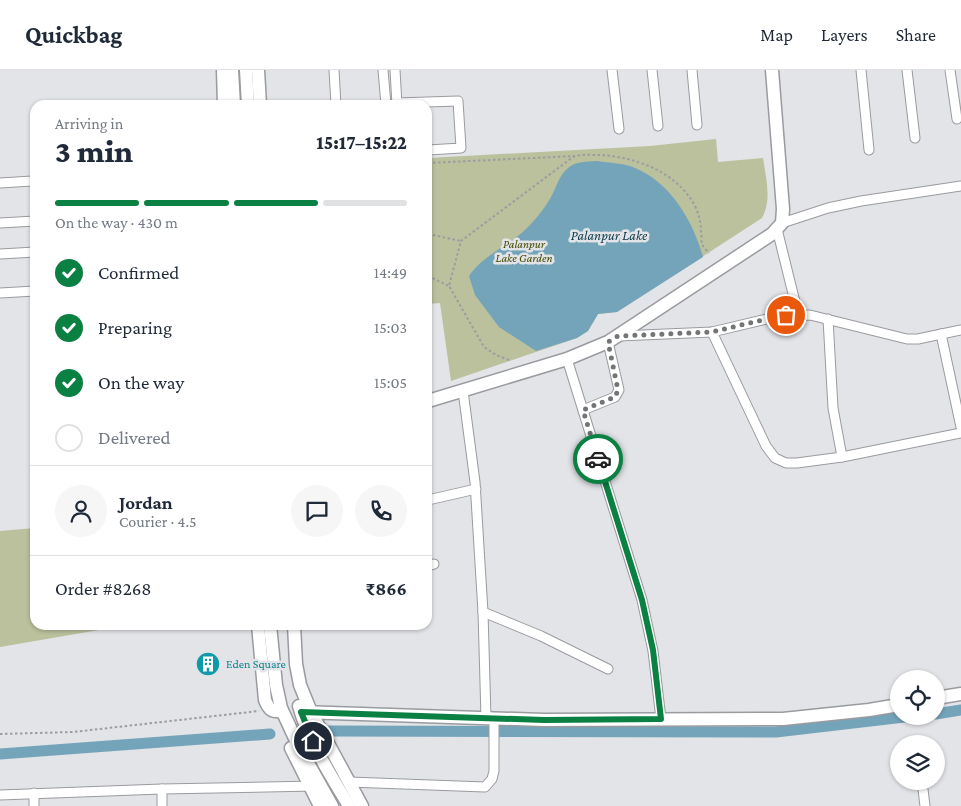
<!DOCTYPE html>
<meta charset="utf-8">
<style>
body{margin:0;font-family:"Crimson Pro",serif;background:#f6f6f7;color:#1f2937;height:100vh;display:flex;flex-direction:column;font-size:19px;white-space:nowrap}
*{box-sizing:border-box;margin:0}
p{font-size:16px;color:#747a83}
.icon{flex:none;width:28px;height:28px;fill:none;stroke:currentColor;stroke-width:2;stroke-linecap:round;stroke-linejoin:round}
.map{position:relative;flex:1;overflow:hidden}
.sheet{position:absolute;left:30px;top:30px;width:402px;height:530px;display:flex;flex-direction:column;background:#fff;border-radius:15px;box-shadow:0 1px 4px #0004}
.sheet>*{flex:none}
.buttons{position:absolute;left:890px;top:600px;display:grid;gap:10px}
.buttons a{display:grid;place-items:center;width:55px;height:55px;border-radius:50%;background:#fff;box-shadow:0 1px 4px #0004;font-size:25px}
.pin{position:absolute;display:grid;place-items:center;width:42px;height:42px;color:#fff;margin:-21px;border:2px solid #fff;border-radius:50%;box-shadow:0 1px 5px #0007}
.courier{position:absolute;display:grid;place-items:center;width:50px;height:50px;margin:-25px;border:4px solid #0b8043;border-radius:50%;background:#fff;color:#222;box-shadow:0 1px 6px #0007}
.overview em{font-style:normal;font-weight:800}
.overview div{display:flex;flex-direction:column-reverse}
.overview{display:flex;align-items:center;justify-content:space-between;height:85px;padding:0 25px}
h1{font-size:32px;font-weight:800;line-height:38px}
.bar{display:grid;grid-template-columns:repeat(4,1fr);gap:8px 5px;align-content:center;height:60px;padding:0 25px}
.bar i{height:6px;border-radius:4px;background:#e0e1e3}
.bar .active{background:#0b8043}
.bar p{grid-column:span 4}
.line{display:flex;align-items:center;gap:12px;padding:0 25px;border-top:1px solid #e0e1e3}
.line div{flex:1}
.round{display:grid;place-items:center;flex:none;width:52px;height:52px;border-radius:26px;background:#f6f6f7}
ol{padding:0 25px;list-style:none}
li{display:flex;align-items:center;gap:15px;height:55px}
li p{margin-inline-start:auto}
li .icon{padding:5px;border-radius:50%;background:#0b8043;color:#fff;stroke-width:4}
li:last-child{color:#747a83}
li i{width:28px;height:28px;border:2px solid #e0e1e3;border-radius:50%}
header{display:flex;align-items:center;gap:30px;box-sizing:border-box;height:70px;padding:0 25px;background:#fff;border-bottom:1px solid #e0e1e3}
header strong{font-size:24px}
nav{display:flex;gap:28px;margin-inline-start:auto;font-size:18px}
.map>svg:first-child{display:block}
.green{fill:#bac19c}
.water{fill:#74a4b9}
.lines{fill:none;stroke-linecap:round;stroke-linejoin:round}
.canal{stroke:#74a4b9;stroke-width:11}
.street-casing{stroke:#999b9f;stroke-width:11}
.secondary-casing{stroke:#999b9f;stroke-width:15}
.path{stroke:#9b9da0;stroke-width:2;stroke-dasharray:2.5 2.5;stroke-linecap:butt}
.street{stroke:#fff;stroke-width:9}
.secondary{stroke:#fff;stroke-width:12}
.done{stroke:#727476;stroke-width:5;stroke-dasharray:0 9}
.route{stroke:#0b8043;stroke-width:6}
.labels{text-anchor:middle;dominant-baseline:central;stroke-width:5;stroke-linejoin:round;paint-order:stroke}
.park-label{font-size:12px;font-style:italic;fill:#444b00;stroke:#e2e4e8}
.culture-label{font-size:12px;fill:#0d838f;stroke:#e2e4e8;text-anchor:start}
.water-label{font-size:14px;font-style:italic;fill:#0f3a4a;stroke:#e2e4e8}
</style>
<header>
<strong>Quickbag</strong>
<nav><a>Map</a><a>Layers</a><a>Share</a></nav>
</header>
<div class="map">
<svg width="961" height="736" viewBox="0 0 961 736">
<rect width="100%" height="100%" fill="#e2e4e8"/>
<g class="green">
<path d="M716,69L718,92L763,88C766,108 772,130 762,148L617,242L598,244L588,261L577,268L451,311L440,233L428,234V88L650,76Z"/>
<polygon points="35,458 35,555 128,555 0,577 0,461"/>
</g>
<path class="water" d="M597,91C609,93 624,93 635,98C671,113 693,151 703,187L617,242L598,244L588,261L577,268L536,281L499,257L475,225L469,206C483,185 509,176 527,158C536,149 545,138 551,127C556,118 559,105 568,98C576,91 587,92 597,91Z"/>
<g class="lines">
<g class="canal">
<polyline points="936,644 961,640"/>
<polyline points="328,661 776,662 913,646"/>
<polyline points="0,684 270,664"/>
</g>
<g class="street-casing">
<g id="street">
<polyline points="334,0 336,35"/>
<polyline points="383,0 386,35"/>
<polyline points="395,0 397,35"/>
<polyline points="612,0 619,59"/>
<polyline points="652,0 658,56"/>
<polyline points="692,0 697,55"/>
<polyline points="861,0 869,80"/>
<polyline points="907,0 915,68"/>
<polyline points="950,0 957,49"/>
<polyline points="397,33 458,31 461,78 428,80"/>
<polyline points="0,113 32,111 35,113"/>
<polyline points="0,153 35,151"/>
<polyline points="782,153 828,138 861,131 961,116"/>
<polyline points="777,159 798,244"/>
<polyline points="0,184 35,182"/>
<polyline points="0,223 35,221"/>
<polyline points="828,249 833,338 842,387"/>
<polyline points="712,262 766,376 775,388 786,393 797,393 842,387 961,363"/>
<polyline points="941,264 961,357"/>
<polyline points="619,266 712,262 775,247 810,245 907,269 918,269 961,260"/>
<polyline points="567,289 642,530 653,581 661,649"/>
<polyline points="463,321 475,412 483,542 486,648"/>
<polyline points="583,340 615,327 619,320 608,272"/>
<polyline points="428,430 476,419"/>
<polyline points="428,496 434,494"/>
<polyline points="483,542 541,566 608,599"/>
<polyline points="922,711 925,736"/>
<polyline points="349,712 485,717 492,709 494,701 494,648"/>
<polyline points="162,719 162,736"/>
<polyline points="34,723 34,736"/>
<polyline points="0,725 162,719 315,716"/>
</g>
</g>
<g class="secondary-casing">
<g id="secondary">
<polyline points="223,0 224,35"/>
<polyline points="232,0 234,35"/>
<polyline points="246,0 248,35"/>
<polyline points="258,0 260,35"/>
<polyline points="428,331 567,289 608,272 772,164 782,153 783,139 772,0"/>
<path d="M258,555L265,630C269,640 272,642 282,641"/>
<polyline points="270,555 276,615 281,638 299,677 332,736"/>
<polyline points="294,555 296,594 300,615 311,642 362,736"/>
<polyline points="936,628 961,624"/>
<path d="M299,636C309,672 330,704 349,736"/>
<polyline points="301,642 544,650 783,649 869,640 899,635"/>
<polyline points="291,678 320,736"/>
</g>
</g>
<g class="path">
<polyline points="428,93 575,86"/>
<polyline points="428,164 461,171"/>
<polyline points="428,206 449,216"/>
<path d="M509,290L496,285L484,277L449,216L461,171L573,87C581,84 591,85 600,85C636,87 677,102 695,136C699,145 701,152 701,162C702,165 701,171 702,174C703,177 707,181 709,183"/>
<polyline points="0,664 73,662 259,641"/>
</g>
<use href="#street" class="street"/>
<use href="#secondary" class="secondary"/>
</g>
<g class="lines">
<polyline class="done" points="598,389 583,340 615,327 618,320 608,272 618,266 712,262 775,247 786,245"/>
<polyline class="route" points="313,671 301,642 544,650 661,649 653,580 642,530 598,389"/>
</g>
<defs>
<g id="building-disc" transform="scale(1.25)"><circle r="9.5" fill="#0f9aa8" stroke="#e2e4e8"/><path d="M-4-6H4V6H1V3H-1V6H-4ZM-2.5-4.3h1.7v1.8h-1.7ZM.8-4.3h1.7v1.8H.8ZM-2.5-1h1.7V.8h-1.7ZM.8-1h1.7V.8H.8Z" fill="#fff"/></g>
</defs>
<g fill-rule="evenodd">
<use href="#building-disc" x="208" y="594"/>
</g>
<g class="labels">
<g class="park-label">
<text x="524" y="174">Palanpur<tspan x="524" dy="14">Lake Garden</tspan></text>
</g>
<g class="culture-label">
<text x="226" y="594">Eden Square</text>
</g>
<g class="water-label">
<text x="609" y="165">Palanpur Lake</text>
</g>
</g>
</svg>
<div class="buttons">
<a><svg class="icon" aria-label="locate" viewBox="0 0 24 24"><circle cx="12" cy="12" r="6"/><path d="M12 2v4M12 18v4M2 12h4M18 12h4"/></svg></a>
<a><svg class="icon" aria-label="layers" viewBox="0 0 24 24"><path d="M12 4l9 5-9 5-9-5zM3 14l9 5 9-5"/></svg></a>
</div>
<div class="pin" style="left:786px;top:245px;background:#ea580c"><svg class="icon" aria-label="bag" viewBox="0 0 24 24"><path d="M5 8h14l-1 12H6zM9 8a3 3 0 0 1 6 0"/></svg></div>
<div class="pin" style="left:313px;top:671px;background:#1f2937"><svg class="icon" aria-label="home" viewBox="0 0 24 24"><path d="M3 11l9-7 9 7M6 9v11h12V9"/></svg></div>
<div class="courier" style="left:598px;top:389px"><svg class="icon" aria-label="car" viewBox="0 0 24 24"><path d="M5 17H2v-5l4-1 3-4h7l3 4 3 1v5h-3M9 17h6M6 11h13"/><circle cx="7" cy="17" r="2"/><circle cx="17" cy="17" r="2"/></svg></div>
<section class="sheet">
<div class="overview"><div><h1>3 min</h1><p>Arriving in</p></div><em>15:17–15:22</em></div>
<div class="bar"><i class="active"></i><i class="active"></i><i class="active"></i><i></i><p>On the way · 430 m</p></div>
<ol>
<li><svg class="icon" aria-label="check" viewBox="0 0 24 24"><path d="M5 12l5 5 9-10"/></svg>Confirmed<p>14:49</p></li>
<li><svg class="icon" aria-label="check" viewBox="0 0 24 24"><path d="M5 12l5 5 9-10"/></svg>Preparing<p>15:03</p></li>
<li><svg class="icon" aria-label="check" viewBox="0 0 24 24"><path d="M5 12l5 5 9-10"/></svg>On the way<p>15:05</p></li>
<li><i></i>Delivered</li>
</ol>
<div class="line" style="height:90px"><a class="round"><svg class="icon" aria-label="person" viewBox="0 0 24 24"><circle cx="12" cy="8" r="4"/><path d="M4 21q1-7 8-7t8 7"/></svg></a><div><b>Jordan</b><p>Courier · 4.5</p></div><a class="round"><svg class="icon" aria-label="chat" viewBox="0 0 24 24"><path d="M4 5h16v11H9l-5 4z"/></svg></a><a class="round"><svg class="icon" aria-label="phone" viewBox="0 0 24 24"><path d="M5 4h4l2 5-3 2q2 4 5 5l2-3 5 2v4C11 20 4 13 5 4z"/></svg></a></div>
<div class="line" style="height:65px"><div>Order #8268</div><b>₹866</b></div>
</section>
</div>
